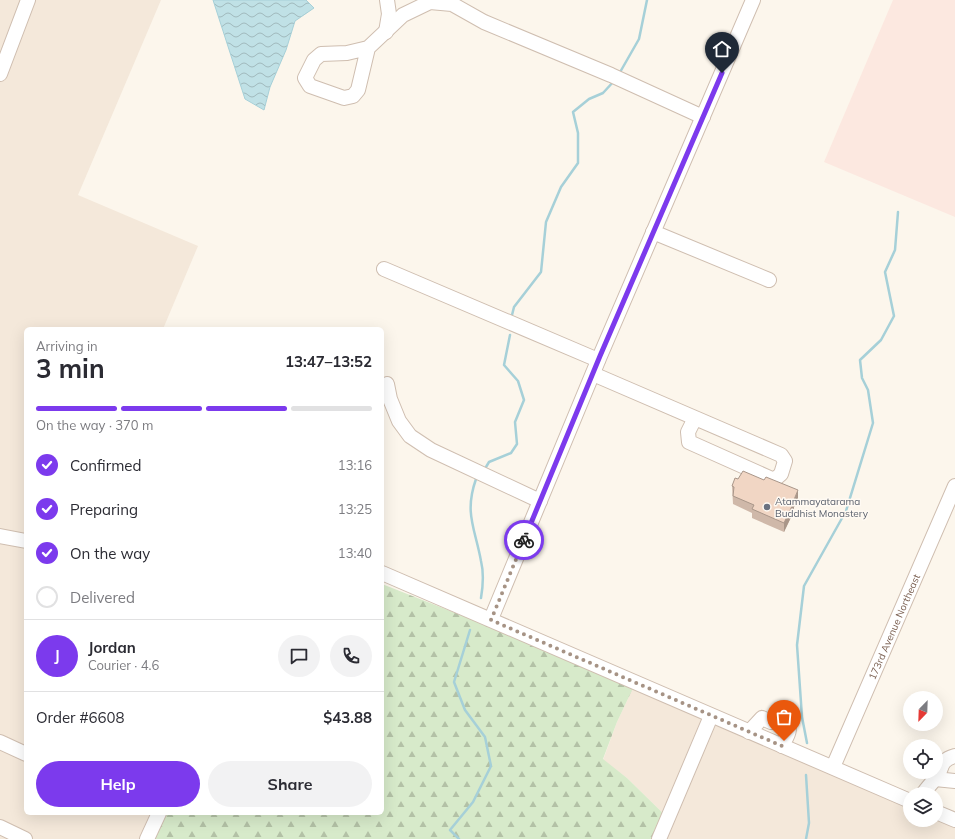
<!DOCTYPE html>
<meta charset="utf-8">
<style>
body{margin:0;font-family:Mulish,sans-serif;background:#f2f2f3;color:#2b2b33;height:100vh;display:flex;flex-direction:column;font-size:15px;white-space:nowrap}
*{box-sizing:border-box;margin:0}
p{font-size:13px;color:#7c7c81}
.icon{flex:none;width:22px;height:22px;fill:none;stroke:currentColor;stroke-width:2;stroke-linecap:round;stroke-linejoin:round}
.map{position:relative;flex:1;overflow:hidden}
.drawer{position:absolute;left:24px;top:327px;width:360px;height:488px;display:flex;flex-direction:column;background:#fff;border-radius:6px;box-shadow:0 4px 16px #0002}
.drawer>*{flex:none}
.needle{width:26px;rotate:203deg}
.tools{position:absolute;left:903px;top:691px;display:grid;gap:8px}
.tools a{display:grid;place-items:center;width:40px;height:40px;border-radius:50%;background:#fff;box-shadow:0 4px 16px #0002;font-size:20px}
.pin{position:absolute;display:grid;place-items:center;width:34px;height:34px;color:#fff;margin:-41px -17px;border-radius:50% 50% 50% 0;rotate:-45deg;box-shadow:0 0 4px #0007}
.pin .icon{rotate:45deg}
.courier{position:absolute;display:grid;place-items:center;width:40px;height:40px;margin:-20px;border:3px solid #7c3aed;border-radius:50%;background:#fff;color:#222;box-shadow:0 1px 5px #0007}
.headline em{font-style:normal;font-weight:700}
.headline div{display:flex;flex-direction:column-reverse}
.headline{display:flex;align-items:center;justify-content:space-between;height:68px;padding:0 12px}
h1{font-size:26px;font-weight:700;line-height:30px}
.bar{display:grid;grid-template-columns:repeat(4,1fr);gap:6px 4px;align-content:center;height:48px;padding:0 12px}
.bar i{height:5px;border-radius:3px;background:#e1e1e2}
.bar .current{background:#7c3aed}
.bar p{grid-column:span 4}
.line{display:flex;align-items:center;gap:10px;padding:0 12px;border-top:1px solid #e1e1e2}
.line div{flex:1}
.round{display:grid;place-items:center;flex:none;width:42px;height:42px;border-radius:21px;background:#f2f2f3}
ol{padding:0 12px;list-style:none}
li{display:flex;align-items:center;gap:12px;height:44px}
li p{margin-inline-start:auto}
li .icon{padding:4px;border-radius:50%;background:#7c3aed;color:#fff;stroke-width:4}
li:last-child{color:#7c7c81}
li i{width:22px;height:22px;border:2px solid #e1e1e2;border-radius:50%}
.primary-button{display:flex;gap:8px;margin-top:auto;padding:8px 12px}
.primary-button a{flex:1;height:46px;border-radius:24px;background:#7c3aed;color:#fff;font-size:16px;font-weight:700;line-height:46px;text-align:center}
.primary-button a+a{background:#f2f2f3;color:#2b2b33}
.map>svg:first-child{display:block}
.residential{fill:#f4e8da}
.commercial{fill:#fce8e0}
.forest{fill:url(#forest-firs)}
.water{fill:url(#water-waves);stroke:#a6d0d8}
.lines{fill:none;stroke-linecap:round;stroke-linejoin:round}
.stream{stroke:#a6d0d8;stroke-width:2.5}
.minor-casing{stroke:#cfbeb0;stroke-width:16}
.minor{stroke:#fff;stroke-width:14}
.wall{fill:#cfb8a9}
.shaded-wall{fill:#a99689}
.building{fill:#f1d6c4;stroke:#a99689}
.done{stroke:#a69385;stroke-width:4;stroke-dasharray:0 7.2}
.route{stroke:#7c3aed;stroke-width:5}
.worship-dot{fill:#6b7280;stroke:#fffaf3;stroke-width:1.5}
.labels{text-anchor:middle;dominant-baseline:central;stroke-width:3;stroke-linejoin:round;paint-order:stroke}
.worship-label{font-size:10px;fill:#5b616d;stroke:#fffaf3;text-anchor:start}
.street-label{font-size:10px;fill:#785d4e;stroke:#fffaf3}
</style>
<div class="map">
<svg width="955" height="839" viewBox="0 0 955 839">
<defs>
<pattern id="forest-firs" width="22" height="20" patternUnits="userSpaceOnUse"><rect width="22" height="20" fill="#d7eaca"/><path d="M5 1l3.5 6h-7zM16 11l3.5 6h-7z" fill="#b3c1a6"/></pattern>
<pattern id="water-waves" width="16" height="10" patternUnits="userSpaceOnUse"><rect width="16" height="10" fill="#c0e1e6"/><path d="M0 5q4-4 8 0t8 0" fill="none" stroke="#a1babd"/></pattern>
</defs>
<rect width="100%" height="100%" fill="#fcf6ec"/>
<g class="residential">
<polygon points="0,0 161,0 78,195 198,246 163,329 26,329 26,813 159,813 147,839 0,839"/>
<polygon points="635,684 910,801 910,820 936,820 936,812 955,820 955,839 666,839 672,822 627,778 603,760 617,722"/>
</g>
<polygon class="commercial" points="893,0 955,0 955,217 824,162"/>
<polygon class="forest" points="382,584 635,684 617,722 603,759 627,778 672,822 666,839 147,839 159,813 382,813"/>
<polygon class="water" points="213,0 306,0 314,8 295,21 286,50 270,87 264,110 245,99"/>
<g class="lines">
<g class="stream">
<polyline points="619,74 639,39 647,0"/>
<polyline points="512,315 514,307 541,272 546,222 561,187 578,163 578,133 573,112 589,99 603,93 614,81"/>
<polyline points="486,467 489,462 511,453 517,444 515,422 524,400 518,381 504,365 510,335"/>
<path d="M476,479C464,513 475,528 481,561C484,573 483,586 481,598"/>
<polyline points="807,743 802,717 797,645 804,586 846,511 873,423 868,390 862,378 860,360 881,340 894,316 885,272 895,250 898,212"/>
<polyline points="806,775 809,823 806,839"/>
<polyline points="459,839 450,830 473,802 491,766 485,737 465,710 454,682 470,630"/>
</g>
<g class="minor-casing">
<g id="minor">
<polyline points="386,32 389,14 387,0"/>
<polyline points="368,48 347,53 321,54 314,60 305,78 310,86 344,98 353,96 358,90 368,48 403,15 430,2 452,4 484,22 611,75 703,117"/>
<polyline points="0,74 28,0"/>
<polyline points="653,232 769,280"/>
<polyline points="384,269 598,360"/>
<polyline points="593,374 781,455 785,461 781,474 774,480 689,442 688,432 695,418"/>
<polyline points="387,384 390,399 399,421 410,436 431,450 540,501"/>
<polyline points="0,536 26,541"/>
<polyline points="382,573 910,801"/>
<polyline points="491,619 600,356 753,0"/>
<path d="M749,732L762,718L771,722L784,721C794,729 786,737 782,746"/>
<polyline points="0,742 26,754"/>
<path id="s1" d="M833,767L955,486"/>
<polyline points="935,779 955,781"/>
<path d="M923,794C927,788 931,784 935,779C944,770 937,761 955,756"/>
<polyline points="936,812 955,820"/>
<polyline points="0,827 25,839"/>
<polyline points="147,839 159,813"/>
<polyline points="659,839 711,716"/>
</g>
</g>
<use href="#minor" class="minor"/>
</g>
<polygon class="wall" points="732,486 798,499 794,507 794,511 784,532 752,518 752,513 733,504"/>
<polygon class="shaded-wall" points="798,490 798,499 794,507 794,511 784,532 784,523"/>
<polygon class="building" points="743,471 764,480 766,477 798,490 793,502 794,502 784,523 752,509 754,505 733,496 734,487 732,486 735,478 738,479"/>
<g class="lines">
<polyline class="done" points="524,540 491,620 782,746 784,741"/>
<polyline class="route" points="524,540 600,356 722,73"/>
</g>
<circle class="worship-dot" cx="767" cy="507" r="4"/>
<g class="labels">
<g class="worship-label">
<text x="775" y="501">Atammayatarama<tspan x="775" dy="12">Buddhist Monastery</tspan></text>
</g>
<g class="street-label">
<text stroke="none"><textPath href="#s1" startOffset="153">173rd Avenue Northeast</textPath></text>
</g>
</g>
</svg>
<div class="tools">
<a><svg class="needle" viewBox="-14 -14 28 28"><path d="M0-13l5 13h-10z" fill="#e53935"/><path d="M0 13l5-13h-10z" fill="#7c7c81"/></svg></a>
<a><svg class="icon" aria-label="locate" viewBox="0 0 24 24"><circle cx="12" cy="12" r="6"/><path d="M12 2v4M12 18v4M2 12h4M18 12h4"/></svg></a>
<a><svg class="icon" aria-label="layers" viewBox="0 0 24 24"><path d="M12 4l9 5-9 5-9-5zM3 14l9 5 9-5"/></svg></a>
</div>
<div class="pin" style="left:784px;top:741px;background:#ea580c"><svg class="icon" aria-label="bag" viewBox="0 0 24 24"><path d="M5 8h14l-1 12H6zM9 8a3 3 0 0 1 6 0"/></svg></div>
<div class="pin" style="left:722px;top:73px;background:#1f2937"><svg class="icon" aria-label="home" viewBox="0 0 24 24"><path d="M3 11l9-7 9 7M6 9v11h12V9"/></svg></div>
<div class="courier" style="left:524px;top:540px"><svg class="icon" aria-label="bike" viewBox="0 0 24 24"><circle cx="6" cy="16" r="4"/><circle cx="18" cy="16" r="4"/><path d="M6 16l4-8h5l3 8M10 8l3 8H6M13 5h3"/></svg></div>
<section class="drawer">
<div class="headline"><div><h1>3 min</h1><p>Arriving in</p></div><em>13:47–13:52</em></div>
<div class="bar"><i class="current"></i><i class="current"></i><i class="current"></i><i></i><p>On the way · 370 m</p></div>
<ol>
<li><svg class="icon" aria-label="check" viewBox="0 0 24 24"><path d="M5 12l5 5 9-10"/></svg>Confirmed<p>13:16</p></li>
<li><svg class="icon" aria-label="check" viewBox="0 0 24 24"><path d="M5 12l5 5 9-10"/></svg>Preparing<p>13:25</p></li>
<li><svg class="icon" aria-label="check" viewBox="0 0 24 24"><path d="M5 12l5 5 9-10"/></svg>On the way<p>13:40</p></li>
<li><i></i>Delivered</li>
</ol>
<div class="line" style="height:72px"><b class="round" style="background:#7c3aed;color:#fff">J</b><div><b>Jordan</b><p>Courier · 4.6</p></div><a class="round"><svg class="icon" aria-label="chat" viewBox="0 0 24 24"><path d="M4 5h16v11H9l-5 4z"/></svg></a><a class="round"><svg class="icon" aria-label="phone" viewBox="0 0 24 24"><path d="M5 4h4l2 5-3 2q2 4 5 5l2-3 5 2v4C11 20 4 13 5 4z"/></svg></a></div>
<div class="line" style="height:52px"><div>Order #6608</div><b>$43.88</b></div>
<div class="primary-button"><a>Help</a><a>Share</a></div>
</section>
</div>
